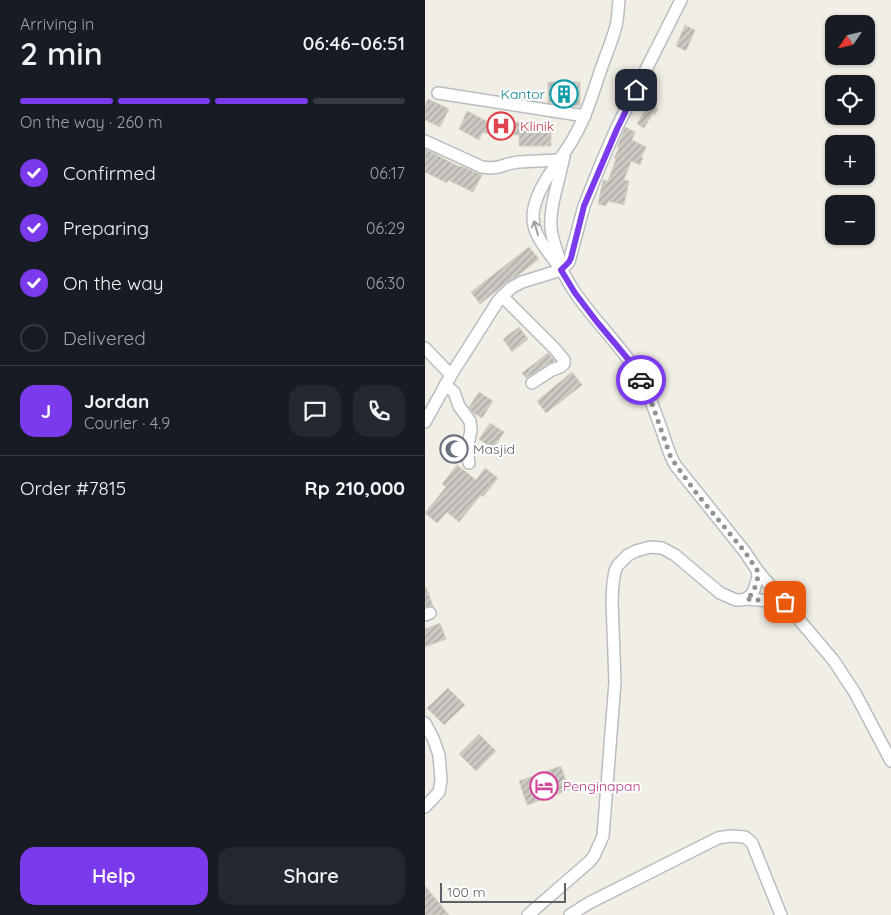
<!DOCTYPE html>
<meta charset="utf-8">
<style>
body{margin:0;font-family:Quicksand,sans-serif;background:#242831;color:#f1f3f6;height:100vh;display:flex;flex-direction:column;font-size:19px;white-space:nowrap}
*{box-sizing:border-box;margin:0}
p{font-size:16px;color:#9ea1a6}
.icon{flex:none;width:28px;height:28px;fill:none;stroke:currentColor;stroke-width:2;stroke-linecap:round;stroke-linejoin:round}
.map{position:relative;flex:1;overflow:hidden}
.panel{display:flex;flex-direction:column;background:#171b24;width:425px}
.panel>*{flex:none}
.needle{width:32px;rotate:235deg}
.fabs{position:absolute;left:400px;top:15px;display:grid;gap:10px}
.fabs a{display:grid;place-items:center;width:50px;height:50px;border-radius:10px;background:#171b24;box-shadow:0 1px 4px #0004;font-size:25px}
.scale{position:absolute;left:15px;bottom:12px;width:126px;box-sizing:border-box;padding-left:5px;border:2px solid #5c6167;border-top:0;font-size:14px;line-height:18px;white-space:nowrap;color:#5c6167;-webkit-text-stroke:4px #fff;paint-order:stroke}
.pin{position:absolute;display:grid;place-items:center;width:42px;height:42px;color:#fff;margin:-21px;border-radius:10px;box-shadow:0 2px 8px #0006}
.courier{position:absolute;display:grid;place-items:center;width:50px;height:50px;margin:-25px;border:4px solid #7c3aed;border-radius:50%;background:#fff;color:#222;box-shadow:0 1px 6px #0007}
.overview em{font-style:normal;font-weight:600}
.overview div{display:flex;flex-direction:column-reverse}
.overview{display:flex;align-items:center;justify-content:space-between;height:85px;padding:0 20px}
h1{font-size:32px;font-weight:600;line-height:38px}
.bar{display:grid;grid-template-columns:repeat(4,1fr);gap:8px 5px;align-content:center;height:60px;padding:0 20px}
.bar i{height:6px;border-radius:4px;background:#363941}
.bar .current{background:#7c3aed}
.bar p{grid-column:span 4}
.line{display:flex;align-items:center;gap:12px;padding:0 20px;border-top:1px solid #363941}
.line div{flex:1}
.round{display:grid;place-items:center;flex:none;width:52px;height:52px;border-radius:15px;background:#242831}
ol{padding:0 20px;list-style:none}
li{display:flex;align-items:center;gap:15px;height:55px}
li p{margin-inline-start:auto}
li .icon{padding:5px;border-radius:50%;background:#7c3aed;color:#fff;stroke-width:4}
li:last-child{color:#9ea1a6}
li i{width:28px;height:28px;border:2px solid #363941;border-radius:50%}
.action{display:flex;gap:10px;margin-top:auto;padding:10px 20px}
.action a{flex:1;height:58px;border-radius:15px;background:#7c3aed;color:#fff;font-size:20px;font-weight:600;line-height:58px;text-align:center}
.action a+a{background:#242831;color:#f1f3f6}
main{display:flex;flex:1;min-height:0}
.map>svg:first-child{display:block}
.building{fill:url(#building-hatch);stroke:#d6d1c2}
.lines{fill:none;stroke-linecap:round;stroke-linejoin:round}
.minor-casing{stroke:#b9bdc2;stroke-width:14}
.minor{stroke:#fff;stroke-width:11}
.oneway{stroke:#9da0a4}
.done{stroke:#909393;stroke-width:5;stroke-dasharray:0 9}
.route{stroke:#7c3aed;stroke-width:6}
.labels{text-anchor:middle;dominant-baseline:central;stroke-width:4;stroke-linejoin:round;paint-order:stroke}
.culture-label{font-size:14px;fill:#0d838f;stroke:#fff;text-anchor:end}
.health-label{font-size:14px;fill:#be3a42;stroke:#fff;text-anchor:start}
.worship-label{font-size:14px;fill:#5b616d;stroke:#fff;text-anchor:start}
.hotel-label{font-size:14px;fill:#b23c85;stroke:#fff;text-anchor:start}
</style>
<main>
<section class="panel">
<div class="overview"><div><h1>2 min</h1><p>Arriving in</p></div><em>06:46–06:51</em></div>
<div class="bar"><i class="current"></i><i class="current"></i><i class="current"></i><i></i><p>On the way · 260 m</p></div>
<ol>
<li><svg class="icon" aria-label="check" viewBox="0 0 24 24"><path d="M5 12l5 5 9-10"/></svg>Confirmed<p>06:17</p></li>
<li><svg class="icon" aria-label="check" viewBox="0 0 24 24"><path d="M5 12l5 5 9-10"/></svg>Preparing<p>06:29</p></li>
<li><svg class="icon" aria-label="check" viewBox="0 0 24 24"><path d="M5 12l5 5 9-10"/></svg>On the way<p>06:30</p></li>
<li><i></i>Delivered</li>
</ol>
<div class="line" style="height:90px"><b class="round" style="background:#7c3aed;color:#fff">J</b><div><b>Jordan</b><p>Courier · 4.9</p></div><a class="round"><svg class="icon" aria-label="chat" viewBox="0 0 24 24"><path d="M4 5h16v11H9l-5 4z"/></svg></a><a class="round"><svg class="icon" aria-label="phone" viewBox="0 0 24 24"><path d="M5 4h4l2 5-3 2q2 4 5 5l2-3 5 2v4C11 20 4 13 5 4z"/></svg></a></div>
<div class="line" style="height:65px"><div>Order #7815</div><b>Rp 210,000</b></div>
<div class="action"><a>Help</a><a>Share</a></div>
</section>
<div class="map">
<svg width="466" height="915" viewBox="0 0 466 915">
<defs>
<pattern id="building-hatch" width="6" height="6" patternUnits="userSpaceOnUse" patternTransform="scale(1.25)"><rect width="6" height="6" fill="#ccc8c2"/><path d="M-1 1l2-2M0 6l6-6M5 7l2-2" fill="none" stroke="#a9a6a1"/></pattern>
</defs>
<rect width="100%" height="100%" fill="#f1efe5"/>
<g class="building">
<polygon points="260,25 270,30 261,51 251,46"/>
<polygon points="123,82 155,82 155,106 142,106 123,103"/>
<polygon points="3,99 24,109 15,127 0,120 0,106"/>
<polygon points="222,103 233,108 230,114 228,113 219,128 212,124 220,110 219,109"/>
<polygon points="42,111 65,123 65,118 87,119 87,122 126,123 126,146 94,146 94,135 57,133 54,140 34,129"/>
<polygon points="200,127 210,132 207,140 221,147 216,158 218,158 215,165 206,161 199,180 204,181 199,205 183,201 181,206 173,204 178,180 183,181 191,159 189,158 194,148 192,147"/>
<polygon points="0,149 35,167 36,166 57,175 48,192 23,180 22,183 0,172"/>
<polygon points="104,247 114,259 92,276 81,283 55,304 46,292"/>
<polygon points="94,327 103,339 87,352 78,339"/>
<polygon points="123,353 130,361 123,364 101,378 97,373"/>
<polygon points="147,372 157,385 121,413 112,401"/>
<polygon points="54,392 68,401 57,418 47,412 44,407"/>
<polygon points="65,423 79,432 68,449 54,439"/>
<polygon points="32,438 35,445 35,457 26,461 19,444"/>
<polygon points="32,465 51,480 60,468 73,478 58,497 56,495 34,522 22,512 12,523 0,513 21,487 17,484"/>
<polygon points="0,587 1,587 8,606 6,606 0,607"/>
<polygon points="15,623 21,639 0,647 0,629"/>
<polygon points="23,688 40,705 19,725 2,708"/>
<polygon points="54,734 71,751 51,771 34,754"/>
<polygon points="136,766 144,790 102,805 94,781"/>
<polygon points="0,886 24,915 0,915"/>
</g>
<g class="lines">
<g class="minor-casing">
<g id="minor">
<polyline points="13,93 160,116"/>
<polyline points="0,141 57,167 66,168 74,167 83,164 93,162 134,160"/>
<path d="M136,270C135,255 127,242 126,228C124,207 135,178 139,156"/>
<polyline points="77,296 130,349 139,360 139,364 135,367 127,370 107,383"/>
<polyline points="0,348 26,375"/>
<polyline points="20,385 29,392 34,406 45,421 46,430 42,450 44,463"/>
<polyline points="0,422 26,375 73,301 86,288 97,282 136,270 144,262 159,206 175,166 191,129 256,0"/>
<polyline points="332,570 409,661 430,693 466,761"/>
<polyline points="321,599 360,602"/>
<polyline points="0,615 5,613"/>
<polyline points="0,723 8,738 14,755 16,780 14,792 0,807"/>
<path d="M103,915L164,862L169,856L178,836L190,682L187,601L188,583L190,571L193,565L203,555L211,551L225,547L237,548L250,555L295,593L311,600H315L321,599L326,595L329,590L333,577L332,570L320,552L251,466C244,455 242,445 238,434C229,408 220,381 203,359C187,337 167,317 151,294C146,287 142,279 137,271C125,252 103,234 109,208C115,181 135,162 148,139C161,117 168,93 176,69C181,55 187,41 191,26C193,18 193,9 194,0"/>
<polyline points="145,915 164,903 293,838 305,836 320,837 327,843 356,915"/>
</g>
</g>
<use href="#minor" class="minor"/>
</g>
<defs><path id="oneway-shaft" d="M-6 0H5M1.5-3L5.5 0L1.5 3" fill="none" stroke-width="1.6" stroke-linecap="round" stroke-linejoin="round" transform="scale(1.25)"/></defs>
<use class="oneway" href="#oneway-shaft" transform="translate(111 228) rotate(-106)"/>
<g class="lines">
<polyline class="done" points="216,380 225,398 246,458 272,494 320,552 332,570 333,577 329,590 326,595 321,599 360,602"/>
<polyline class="route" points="211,90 192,129 159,206 146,258 144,262 136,270 150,293 172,322 203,359 216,380"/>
</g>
<defs>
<g id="building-ring" transform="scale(1.4375)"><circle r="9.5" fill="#fff" stroke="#0f9aa8" stroke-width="1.5"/><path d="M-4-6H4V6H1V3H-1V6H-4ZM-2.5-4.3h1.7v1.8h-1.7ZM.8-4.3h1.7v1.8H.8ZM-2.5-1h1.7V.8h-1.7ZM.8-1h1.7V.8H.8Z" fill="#0f9aa8"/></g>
<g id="hospital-ring" transform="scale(1.4375)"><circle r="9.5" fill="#fff" stroke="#e0444e" stroke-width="1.5"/><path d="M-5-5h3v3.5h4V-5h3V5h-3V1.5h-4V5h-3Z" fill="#e0444e"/></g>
<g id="mosque-ring" transform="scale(1.4375)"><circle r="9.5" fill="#fff" stroke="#6b7280" stroke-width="1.5"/><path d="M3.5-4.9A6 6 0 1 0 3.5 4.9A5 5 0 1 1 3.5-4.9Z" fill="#6b7280"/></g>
<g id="hotel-ring" transform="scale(1.4375)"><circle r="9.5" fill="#fff" stroke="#d1479c" stroke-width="1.5"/><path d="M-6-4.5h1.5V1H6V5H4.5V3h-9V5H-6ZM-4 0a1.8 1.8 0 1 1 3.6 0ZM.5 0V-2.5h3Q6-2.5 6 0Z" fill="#d1479c"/></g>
</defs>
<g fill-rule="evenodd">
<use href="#building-ring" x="139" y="94"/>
<use href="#hospital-ring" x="76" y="126"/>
<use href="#mosque-ring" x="29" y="449"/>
<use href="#hotel-ring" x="119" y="786"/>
</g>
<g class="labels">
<g class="culture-label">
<text x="120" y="94">Kantor</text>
</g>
<g class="health-label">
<text x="95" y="126">Klinik</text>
</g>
<g class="worship-label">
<text x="48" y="449">Masjid</text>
</g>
<g class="hotel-label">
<text x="138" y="786">Penginapan</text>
</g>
</g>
</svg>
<div class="fabs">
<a><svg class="needle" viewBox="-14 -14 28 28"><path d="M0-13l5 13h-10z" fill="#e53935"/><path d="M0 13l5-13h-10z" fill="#9ea1a6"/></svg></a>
<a><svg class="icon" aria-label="locate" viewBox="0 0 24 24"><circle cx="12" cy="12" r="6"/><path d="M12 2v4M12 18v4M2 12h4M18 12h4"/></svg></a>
<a>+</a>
<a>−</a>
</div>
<div class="scale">100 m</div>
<div class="pin" style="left:360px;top:602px;background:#ea580c"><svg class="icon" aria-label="bag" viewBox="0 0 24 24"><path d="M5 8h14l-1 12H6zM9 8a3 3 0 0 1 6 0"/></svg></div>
<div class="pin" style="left:211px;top:90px;background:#1f2937"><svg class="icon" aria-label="home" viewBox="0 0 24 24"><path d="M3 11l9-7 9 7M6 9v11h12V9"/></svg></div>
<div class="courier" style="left:216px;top:380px"><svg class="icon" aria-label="car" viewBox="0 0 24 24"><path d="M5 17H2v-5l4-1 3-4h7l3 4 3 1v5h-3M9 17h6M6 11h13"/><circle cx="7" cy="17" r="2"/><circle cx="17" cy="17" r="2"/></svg></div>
</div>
</main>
